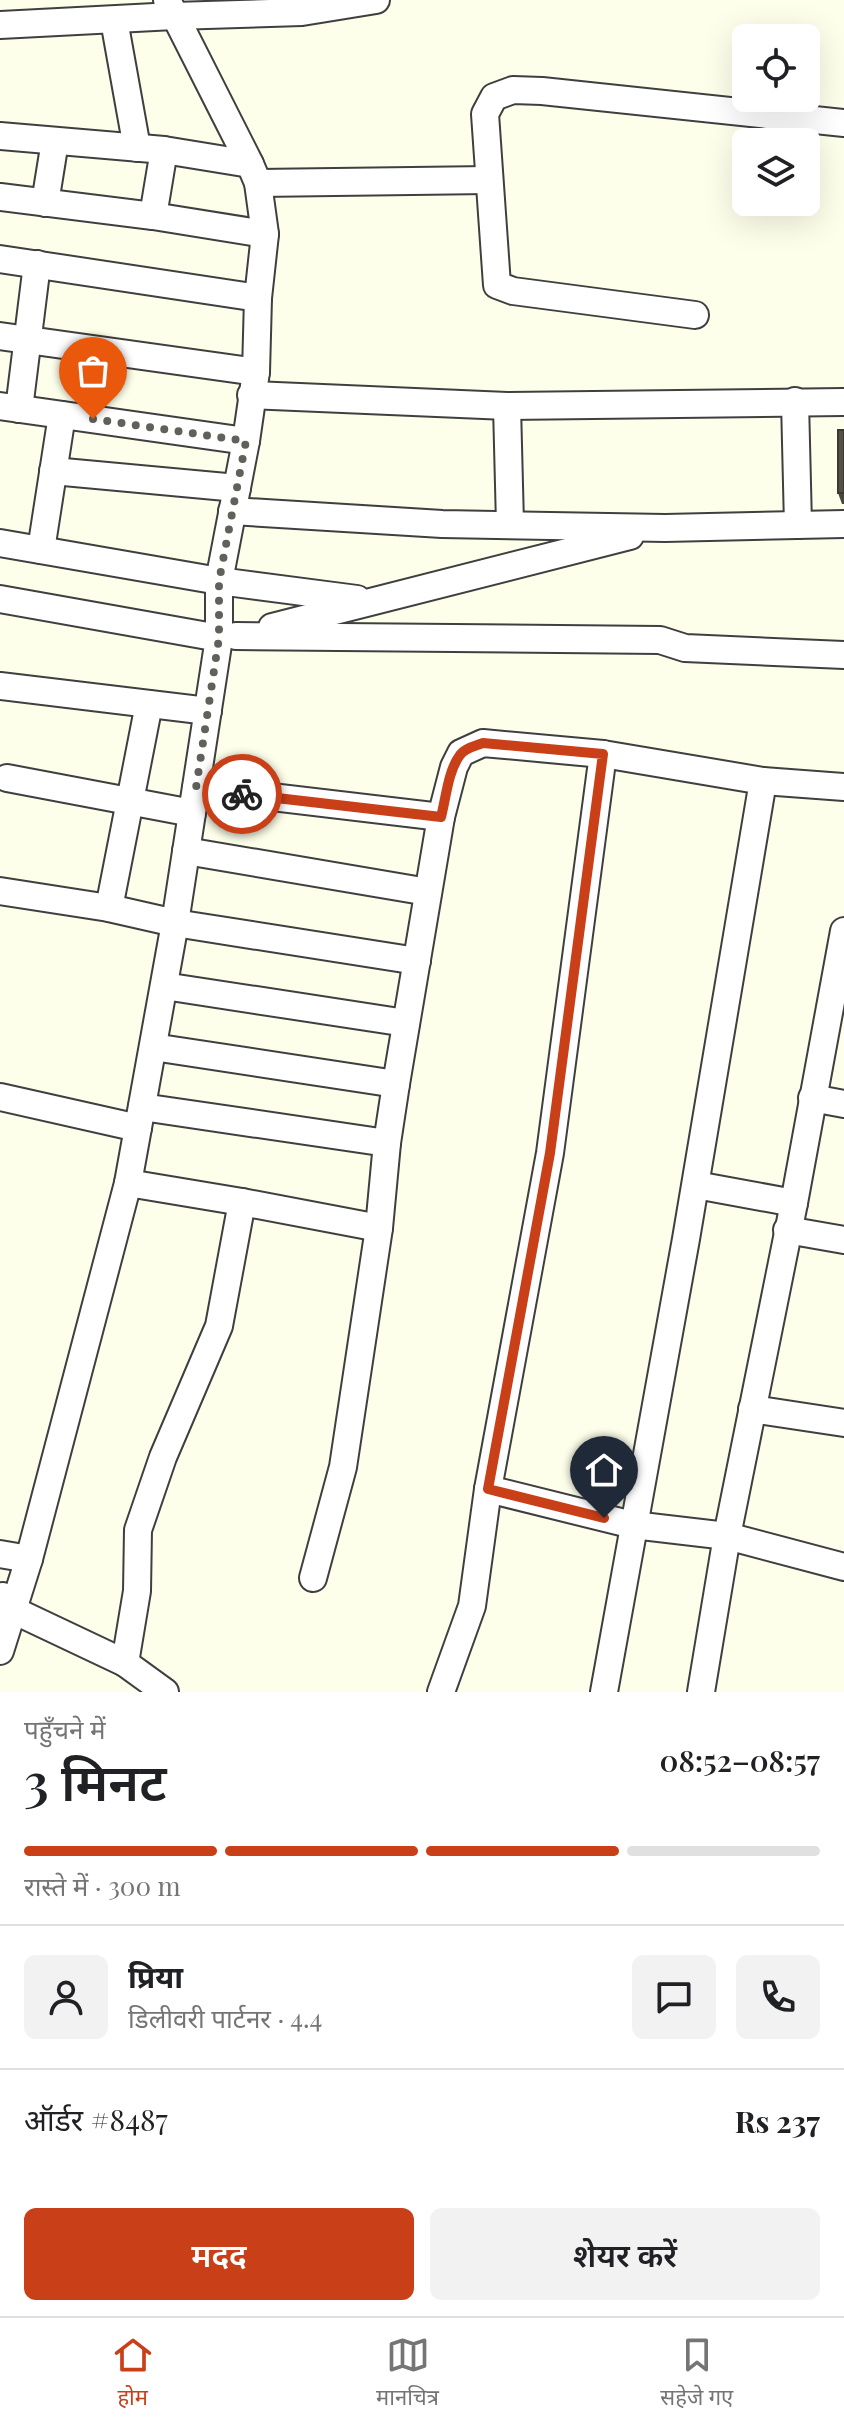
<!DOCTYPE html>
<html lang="hi">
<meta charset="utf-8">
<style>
body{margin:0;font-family:"Playfair Display","Noto Sans Devanagari",serif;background:#f2f2f2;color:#202124;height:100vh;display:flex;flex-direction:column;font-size:30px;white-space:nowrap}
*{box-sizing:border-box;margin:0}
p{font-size:26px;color:#757577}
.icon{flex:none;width:44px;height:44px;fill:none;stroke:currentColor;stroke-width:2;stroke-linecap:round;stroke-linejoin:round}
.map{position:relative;height:1692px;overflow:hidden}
.details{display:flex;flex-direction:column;background:#fff;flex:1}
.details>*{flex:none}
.buttons{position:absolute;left:732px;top:24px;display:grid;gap:16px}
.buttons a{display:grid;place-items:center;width:88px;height:88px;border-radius:12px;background:#fff;box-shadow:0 8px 32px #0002;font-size:40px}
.pin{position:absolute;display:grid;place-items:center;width:68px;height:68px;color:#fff;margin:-82px -34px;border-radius:50% 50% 50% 0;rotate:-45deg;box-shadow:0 0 8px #0007}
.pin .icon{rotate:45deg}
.courier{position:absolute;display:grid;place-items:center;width:80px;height:80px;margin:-40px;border:6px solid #c83f18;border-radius:50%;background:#fff;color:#222;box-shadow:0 2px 10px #0007}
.headline em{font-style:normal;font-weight:600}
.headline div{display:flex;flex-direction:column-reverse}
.headline{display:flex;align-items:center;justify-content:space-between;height:136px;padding:0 24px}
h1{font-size:52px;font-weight:600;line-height:60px}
.bar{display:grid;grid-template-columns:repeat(4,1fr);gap:12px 8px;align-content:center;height:96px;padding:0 24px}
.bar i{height:10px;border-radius:6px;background:#e0e0e0}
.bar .selected{background:#c83f18}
.bar p{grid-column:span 4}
.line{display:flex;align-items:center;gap:20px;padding:0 24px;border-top:2px solid #e0e0e0}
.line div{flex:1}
.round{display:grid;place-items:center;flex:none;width:84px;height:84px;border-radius:12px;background:#f2f2f2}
.primary-button{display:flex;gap:16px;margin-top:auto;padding:16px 24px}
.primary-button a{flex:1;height:92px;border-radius:12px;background:#c83f18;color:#fff;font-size:32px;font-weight:600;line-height:92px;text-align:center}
.primary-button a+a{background:#f2f2f2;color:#202124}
.dock{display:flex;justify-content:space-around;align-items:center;height:112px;border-top:2px solid #e0e0e0;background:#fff;font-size:22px;color:#757577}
.dock a{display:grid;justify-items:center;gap:4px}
.dock .selected{color:#c83f18}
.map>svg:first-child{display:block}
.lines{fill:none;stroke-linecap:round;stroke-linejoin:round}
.street-casing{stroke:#3f3f3f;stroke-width:30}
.street{stroke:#fff;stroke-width:26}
.wall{fill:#49463d}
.building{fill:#555147;stroke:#3c3932;stroke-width:2}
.done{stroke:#60615a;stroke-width:8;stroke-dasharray:0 14.4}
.route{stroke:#c83f18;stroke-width:10}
</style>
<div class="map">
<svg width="844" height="1692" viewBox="0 0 844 1692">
<rect width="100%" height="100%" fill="#fdffeb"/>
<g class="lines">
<g class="street-casing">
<g id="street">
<polyline points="114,20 137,148"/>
<polyline points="0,25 174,16 302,12 376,0"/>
<polyline points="0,136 164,150 250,164"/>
<polyline points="258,183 489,180"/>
<polyline points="0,197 153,216 265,234"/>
<polyline points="45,203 55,141"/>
<polyline points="153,216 164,150"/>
<polyline points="0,259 258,298"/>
<polyline points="695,315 513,291 497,285 485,114 494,97 513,90 542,91 844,123"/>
<polyline points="0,336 256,372"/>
<polyline points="251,395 507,406 844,402"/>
<polyline points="795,401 798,525"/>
<polyline points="0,406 246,441"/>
<polyline points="507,406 510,524"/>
<polyline points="19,409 37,264"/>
<polyline points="53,471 237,488"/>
<polyline points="232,511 442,524 665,528 844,524"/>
<polyline points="0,543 219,581 357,599"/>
<polyline points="41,550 62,415"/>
<polyline points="0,599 219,638"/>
<polyline points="272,627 630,536"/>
<polyline points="236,636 660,640 685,648 844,655"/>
<polyline points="0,686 208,711"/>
<polyline points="7,778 192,813"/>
<polyline points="196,788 441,817"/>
<polyline points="186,851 428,892"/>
<polyline points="0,891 109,908 175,923 417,961"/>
<polyline points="109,908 149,704"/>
<polyline points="164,986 406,1023"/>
<polyline points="153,1047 396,1084"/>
<polyline points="0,1097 138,1128"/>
<polyline points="812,1098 844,1104"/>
<polyline points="142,1107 387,1143"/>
<polyline points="128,1183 242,1202 379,1228"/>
<polyline points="696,1185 794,1203"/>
<polyline points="787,1230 844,1240"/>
<polyline points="752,1409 844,1423"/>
<polyline points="488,1489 633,1525 727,1536 844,1567"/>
<polyline points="0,1554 29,1559"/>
<polyline points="313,1578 343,1467 379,1228 387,1143 396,1084 441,817 454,767 461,753 483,743 603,754 763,781 844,787"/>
<polyline points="3,1596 13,1610 125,1663"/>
<polyline points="0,1651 29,1559 128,1183 175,923 219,638 219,581 246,441 256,372 258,298 265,234 258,183 250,164 167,0"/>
<polyline points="165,1692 125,1663 137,1591 138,1530 163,1457 219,1326 242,1202"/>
<polyline points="441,1692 472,1606 488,1489 550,1153 603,754"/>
<polyline points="604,1692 686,1239 763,781"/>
<polyline points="701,1692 727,1536 794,1203 844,931"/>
</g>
</g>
<use href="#street" class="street"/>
</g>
<polygon class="wall" points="844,430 844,504 842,504 838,493"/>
<rect class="building" x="838" y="430" width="6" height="63"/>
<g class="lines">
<polyline class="done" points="93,419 246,441 219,581 219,638 196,788 242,794"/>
<path class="route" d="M242,794L441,817C446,798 448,771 460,755C465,748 475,746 483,743L603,754L550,1153L488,1489L604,1518"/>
</g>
</svg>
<div class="buttons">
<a><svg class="icon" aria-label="locate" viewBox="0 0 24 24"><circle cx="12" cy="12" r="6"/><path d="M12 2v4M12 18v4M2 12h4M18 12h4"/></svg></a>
<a><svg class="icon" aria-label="layers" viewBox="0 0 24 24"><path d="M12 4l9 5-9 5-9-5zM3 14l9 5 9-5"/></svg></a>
</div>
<div class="pin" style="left:93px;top:419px;background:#ea580c"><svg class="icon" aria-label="bag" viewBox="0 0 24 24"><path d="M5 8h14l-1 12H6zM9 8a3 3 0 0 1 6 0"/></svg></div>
<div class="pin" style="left:604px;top:1518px;background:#1f2937"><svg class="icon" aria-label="home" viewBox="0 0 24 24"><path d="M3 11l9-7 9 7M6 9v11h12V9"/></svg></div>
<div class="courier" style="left:242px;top:794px"><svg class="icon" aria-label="bike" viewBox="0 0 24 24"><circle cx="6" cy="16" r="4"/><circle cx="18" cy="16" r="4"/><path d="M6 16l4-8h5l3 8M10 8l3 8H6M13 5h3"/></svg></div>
</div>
<section class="details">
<div class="headline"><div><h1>3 मिनट</h1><p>पहुँचने में</p></div><em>08:52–08:57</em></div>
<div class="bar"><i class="selected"></i><i class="selected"></i><i class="selected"></i><i></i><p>रास्ते में · 300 m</p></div>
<div class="line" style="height:144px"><a class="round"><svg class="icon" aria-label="person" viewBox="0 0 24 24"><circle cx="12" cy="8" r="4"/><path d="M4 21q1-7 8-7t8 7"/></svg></a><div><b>प्रिया</b><p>डिलीवरी पार्टनर · 4.4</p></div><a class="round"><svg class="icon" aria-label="chat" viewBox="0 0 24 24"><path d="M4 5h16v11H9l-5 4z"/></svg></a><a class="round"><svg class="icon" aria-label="phone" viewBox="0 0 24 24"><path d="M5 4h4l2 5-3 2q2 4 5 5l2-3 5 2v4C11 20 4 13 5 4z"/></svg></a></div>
<div class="line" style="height:104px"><div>ऑर्डर #8487</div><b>Rs 237</b></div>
<div class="primary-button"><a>मदद</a><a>शेयर करें</a></div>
</section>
<nav class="dock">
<a class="selected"><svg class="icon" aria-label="home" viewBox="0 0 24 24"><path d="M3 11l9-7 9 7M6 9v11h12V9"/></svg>होम</a>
<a><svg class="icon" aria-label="map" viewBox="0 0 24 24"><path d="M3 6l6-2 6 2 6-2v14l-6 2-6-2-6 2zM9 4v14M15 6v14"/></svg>मानचित्र</a>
<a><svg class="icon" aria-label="saved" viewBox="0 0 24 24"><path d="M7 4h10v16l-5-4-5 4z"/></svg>सहेजे गए</a>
</nav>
